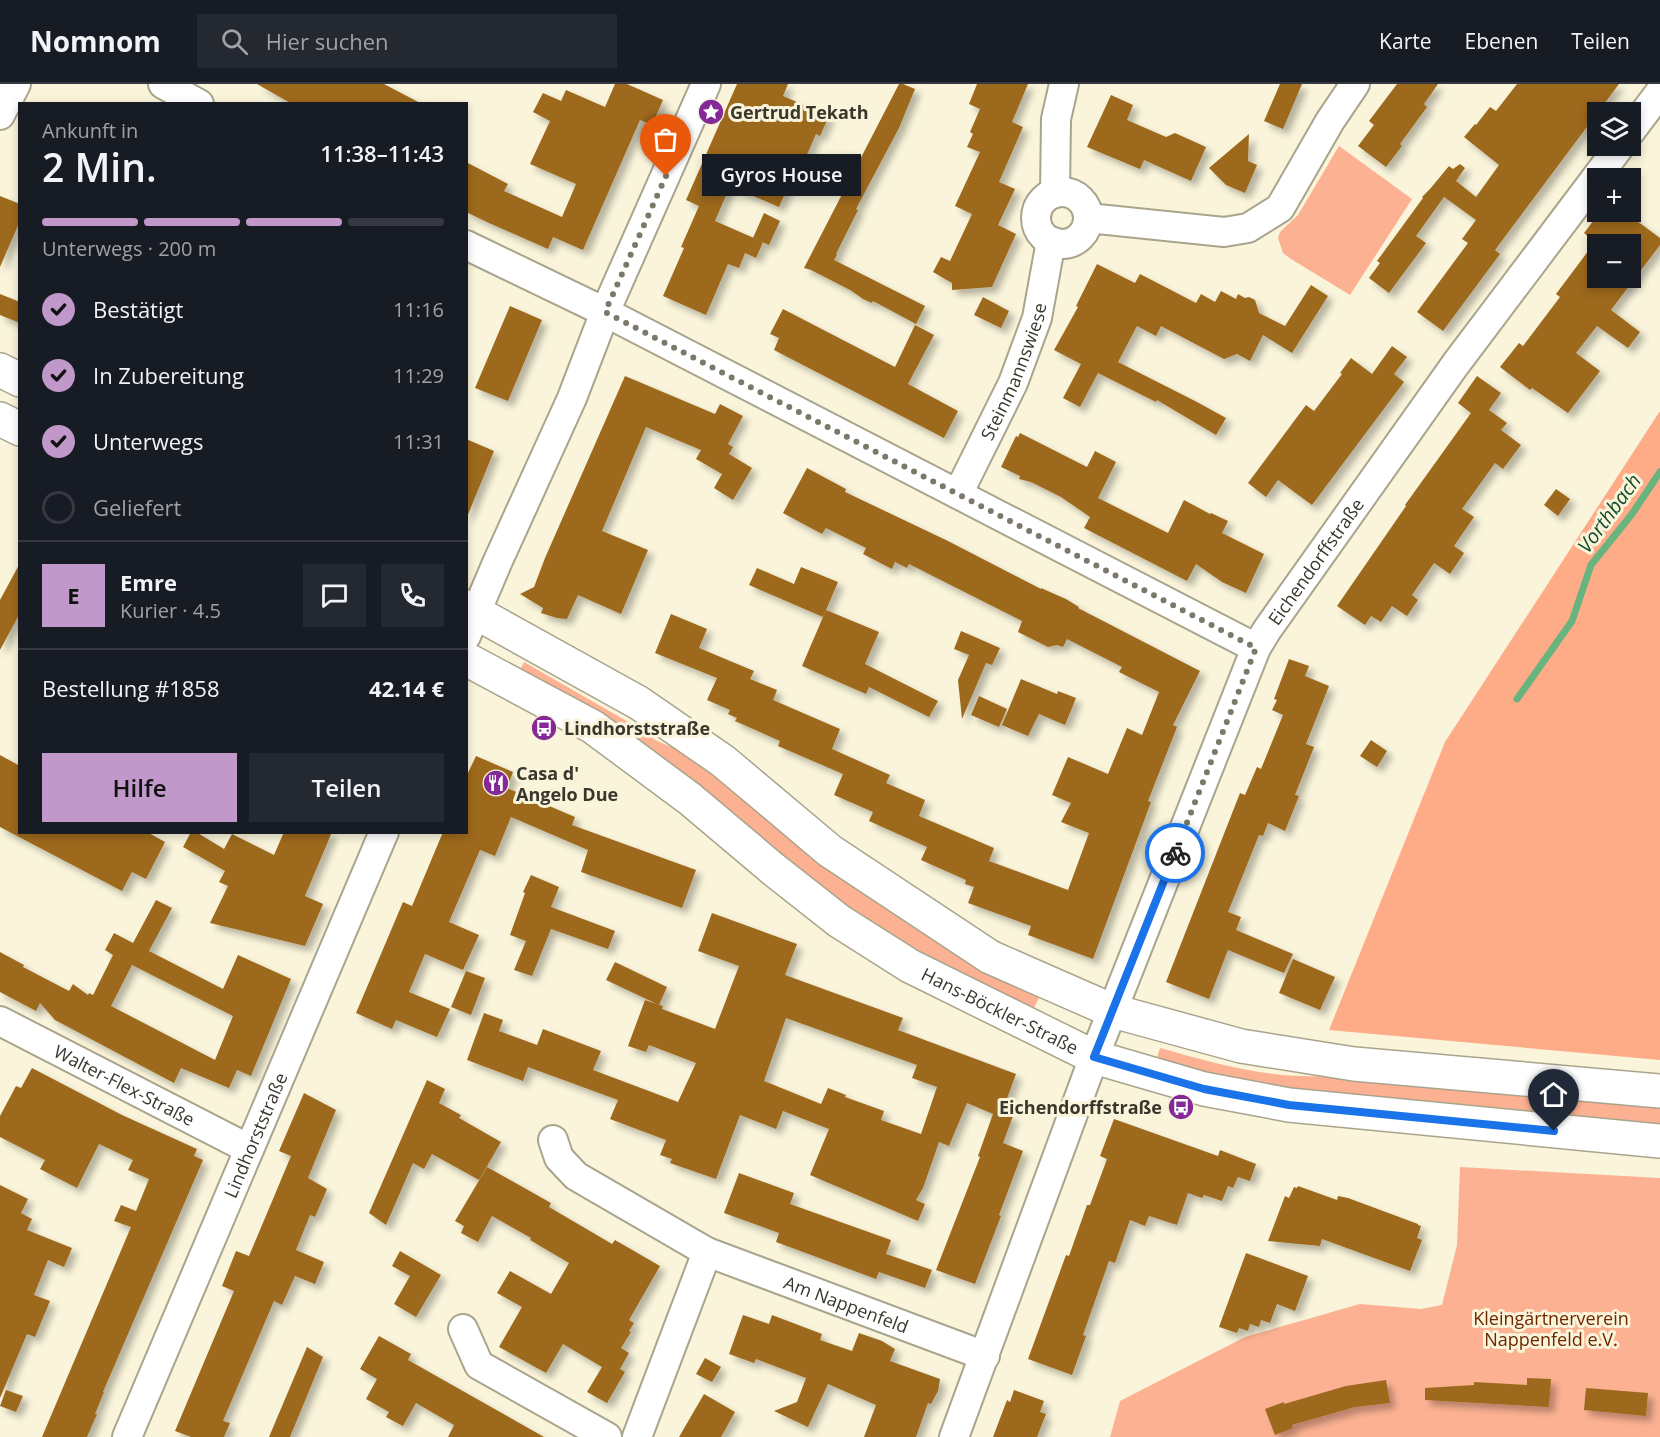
<!DOCTYPE html>
<html lang="de">
<meta charset="utf-8">
<style>
body{margin:0;font-family:"Open Sans",sans-serif;background:#242831;color:#f1f3f6;height:100vh;display:flex;flex-direction:column;font-size:22px;white-space:nowrap}
*{box-sizing:border-box;margin:0}
p{font-size:20px;color:#9ea1a6}
.icon{flex:none;width:33px;height:33px;fill:none;stroke:currentColor;stroke-width:2;stroke-linecap:round;stroke-linejoin:round}
.map{position:relative;flex:1;overflow:hidden}
.drawer{position:absolute;left:18px;top:18px;width:450px;height:732px;display:flex;flex-direction:column;background:#171b24;border-radius:0px;box-shadow:0 3px 9px #0003}
.drawer>*{flex:none}
.tools{position:absolute;left:1587px;top:18px;display:grid;gap:12px}
.tools a{display:grid;place-items:center;width:54px;height:54px;border-radius:0px;background:#171b24;box-shadow:0 3px 9px #0003;font-size:30px}
.pin{position:absolute;display:grid;place-items:center;width:51px;height:51px;color:#fff;margin:-62px -26px;border-radius:50% 50% 50% 0;rotate:-45deg;box-shadow:0 0 6px #0007}
.pin .icon{rotate:45deg}
.courier{position:absolute;display:grid;place-items:center;width:60px;height:60px;margin:-30px;border:4px solid #1a73e8;border-radius:50%;background:#fff;color:#222;box-shadow:0 2px 8px #0007}
.bubble{position:absolute;height:42px;border-radius:0px;background:#171b24;box-shadow:0 3px 9px #0003;font-size:20px;font-weight:600;line-height:42px;text-align:center}
.overview em{font-style:normal;font-weight:600}
.overview div{display:flex;flex-direction:column-reverse}
.overview{display:flex;align-items:center;justify-content:space-between;height:102px;padding:0 24px}
h1{font-size:39px;font-weight:600;line-height:45px}
.bar{display:grid;grid-template-columns:repeat(4,1fr);gap:9px 6px;align-content:center;height:72px;padding:0 24px}
.bar i{height:8px;border-radius:4px;background:#363941}
.bar .current{background:#c098ca}
.bar p{grid-column:span 4}
.line{display:flex;align-items:center;gap:15px;padding:0 24px;border-top:2px solid #363941}
.line div{flex:1}
.round{display:grid;place-items:center;flex:none;width:63px;height:63px;border-radius:0px;background:#242831}
ol{padding:0 24px;list-style:none}
li{display:flex;align-items:center;gap:18px;height:66px}
li p{margin-inline-start:auto}
li .icon{padding:6px;border-radius:50%;background:#c098ca;color:#111;stroke-width:4}
li:last-child{color:#9ea1a6}
li i{width:33px;height:33px;border:3px solid #363941;border-radius:50%}
.button{display:flex;gap:12px;margin-top:auto;padding:12px 24px}
.button a{flex:1;height:69px;border-radius:0px;background:#c098ca;color:#111;font-size:24px;font-weight:600;line-height:69px;text-align:center}
.button a+a{background:#242831;color:#f1f3f6}
header{display:flex;align-items:center;gap:36px;box-sizing:border-box;height:84px;padding:0 30px;background:#171b24;border-bottom:2px solid #363941}
header strong{font-size:28px}
nav{display:flex;gap:33px;margin-inline-start:auto;font-size:21px}
.search{width:420px;height:54px;background:#242831;display:flex;align-items:center;gap:15px;box-sizing:border-box;padding:0 21px;border-radius:0px;color:#9ea1a6;font-size:22px}
.map>svg:first-child{display:block}
.green{fill:#fcb192}
.forest{fill:#feab88}
.lines{fill:none;stroke-linecap:round;stroke-linejoin:round}
.stream{stroke:#67b47f;stroke-width:7}
.building{fill:#9d691e;fill-rule:evenodd;filter:url(#shadow)}
.minor-casing{stroke:#a9a48c;stroke-width:32}
.major-casing{stroke:#a9a48c;stroke-width:36}
.minor{stroke:#fff;stroke-width:28}
.major{stroke:#fff;stroke-width:33}
.done{stroke:#7c796a;stroke-width:6;stroke-dasharray:0 10.8}
.route{stroke:#1a73e8;stroke-width:8}
.labels{text-anchor:middle;dominant-baseline:central;stroke-width:6;stroke-linejoin:round;paint-order:stroke}
.poi-label{font-size:18px;font-weight:bold;fill:#39372d;stroke:#f9f4da;text-anchor:start}
.street-label{font-size:18px;fill:#39372d;stroke:#f9f4da}
.park-label{font-size:18px;fill:#6f2700;stroke:#f9f4da}
.water-label{font-size:20px;font-style:italic;fill:#134d2a;stroke:#f9f4da}
</style>
<header>
<strong>Nomnom</strong>
<div class="search"><svg class="icon" aria-label="search" viewBox="0 0 24 24"><circle cx="10" cy="10" r="6"/><path d="M15 15l6 6"/></svg>Hier suchen</div>
<nav><a>Karte</a><a>Ebenen</a><a>Teilen</a></nav>
</header>
<div class="map">
<svg width="1660" height="1353" viewBox="0 0 1660 1353">
<defs>
<filter id="shadow"><feDropShadow dx="5.5" dy="5.5" stdDeviation="3" flood-color="#0004"/></filter>
</defs>
<rect width="100%" height="100%" fill="#f9f4da"/>
<g class="green">
<polygon points="1339,62 1412,115 1350,211 1291,175 1283,169 1278,154 1280,148 1298,131"/>
<polygon points="524,578 637,643 655,656 683,668 705,681 819,772 863,810 924,848 1041,910 1034,924 910,862 851,831 517,592"/>
<path d="M1160,964C1199,975 1241,987 1282,991C1306,993 1328,992 1352,992L1660,1018V1047L1393,1024L1155,980Z"/>
<polygon points="1460,1083 1660,1094 1660,1353 1110,1353 1120,1317 1245,1253 1360,1220 1421,1225 1442,1221 1457,1161"/>
</g>
<polygon class="forest" points="1660,327 1660,976 1329,946 1445,658"/>
<g class="lines">
<polyline class="stream" points="1517,615 1572,537 1591,481 1632,430 1660,388"/>
</g>
<g class="building">
<polygon points="257,0 384,0 422,20 292,20"/>
<polygon points="615,0 627,0 663,16 652,41 640,36 583,166 553,153 548,165 489,139 466,128 466,78 508,100 504,107 562,133 576,100 530,80 550,37 533,28 543,9 561,17 566,6 605,23"/>
<polygon points="737,0 788,0 783,12 829,32 820,52 816,50 798,91 794,89 779,123 730,102 715,137 763,158 756,174 745,169 739,184 728,180 706,231 663,212 684,164 681,163 699,122 686,116"/>
<polygon points="899,0 903,0 915,5 899,44 856,125 858,126 836,170 837,171 834,176 925,222 916,240 873,217 872,219 863,215 850,206 811,186 804,184"/>
<polygon points="977,0 1028,0 1012,38 1023,43 999,98 1015,105 998,141 1016,150 992,203 952,206 952,199 933,188 941,173 950,177 972,130 955,122 980,68 967,63 973,50 970,48 980,25 969,20"/>
<polygon points="1280,0 1302,0 1283,45 1264,37"/>
<polygon points="1397,0 1438,0 1424,20 1427,23 1400,60 1402,62 1386,83 1358,62 1374,41 1369,37"/>
<polygon points="1517,0 1619,0 1495,166 1500,170 1443,247 1417,228 1468,159 1462,155 1476,136 1444,113 1416,152 1426,159 1389,209 1369,194 1380,179 1377,177 1423,114 1422,113 1430,105 1449,82 1453,85 1460,80 1465,84 1456,97 1476,113 1499,81 1464,53 1475,40 1476,41 1490,23 1496,27"/>
<polygon points="1111,11 1133,21 1127,36 1166,53 1175,49 1206,63 1191,97 1144,76 1140,85 1087,63"/>
<polygon points="1249,50 1248,77 1257,81 1245,109 1226,101 1209,84"/>
<polygon points="0,112 20,120 20,137 0,183"/>
<path d="M1600,128H1625L1660,154V161L1611,226L1640,248L1628,264L1597,242L1576,269L1600,287L1568,329L1532,304L1530,306L1500,283L1519,259L1523,262L1560,213L1556,210L1595,158L1584,149ZM1598,160H1630V194H1598Z"/>
<polygon points="764,129 780,137 769,161 753,154"/>
<polygon points="1097,180 1135,199 1140,190 1196,219 1201,210 1215,218 1221,207 1236,215 1238,210 1245,214 1249,213 1255,216 1259,229 1285,242 1311,201 1328,212 1292,269 1263,251 1250,277 1237,270 1224,275 1161,242 1156,252 1137,242 1118,278 1197,318 1226,334 1216,351 1157,316 1156,318 1098,289 1080,323 1063,314 1081,280 1054,266 1078,223 1076,222"/>
<polygon points="0,210 20,218 20,239 0,231"/>
<polygon points="983,213 1009,227 1001,244 974,231"/>
<polygon points="510,222 542,236 508,317 475,304"/>
<polygon points="783,225 895,283 915,241 934,251 908,300 958,327 944,354 774,266 779,254 770,250"/>
<polygon points="1392,262 1407,273 1394,290 1404,298 1312,421 1278,396 1266,413 1248,399 1306,321 1314,327 1342,290 1340,289 1351,274 1372,290"/>
<polygon points="625,292 715,330 720,320 743,332 728,360 733,363 729,370 752,384 733,416 714,404 722,390 696,375 701,366 646,343 602,447 648,466 621,530 578,511 567,535 557,534 541,529 543,524 520,510 534,503 545,474"/>
<polygon points="1477,292 1501,309 1489,326 1507,339 1501,346 1521,361 1503,385 1495,379 1462,425 1474,433 1454,462 1464,469 1450,490 1434,479 1412,511 1418,516 1407,532 1392,522 1381,538 1371,532 1365,541 1337,522 1406,422 1405,421 1471,329 1458,319"/>
<polygon points="1020,349 1087,383 1095,367 1116,378 1098,414 1168,449 1184,416 1210,430 1211,429 1228,437 1222,449 1264,470 1246,509 1222,498 1196,480 1187,497 1084,444 1090,433 1061,413 1031,398 1019,395 1020,392 1001,383 1016,352 1018,353"/>
<polygon points="466,355 494,367 467,433 466,433"/>
<polygon points="807,384 846,405 845,408 948,457 1041,505 1041,504 1066,515 1079,523 1078,524 1200,587 1173,641 1177,643 1148,717 1151,718 1093,875 1028,851 1031,842 968,819 974,803 965,800 966,796 921,776 927,763 869,737 873,728 834,711 843,690 778,662 780,657 735,637 737,634 728,630 730,626 707,616 717,594 655,569 671,530 707,545 699,564 754,587 750,595 777,606 773,616 840,645 832,665 890,691 886,699 925,716 919,732 994,764 989,777 1068,806 1089,749 1061,738 1071,719 1052,711 1068,673 1108,690 1127,644 1142,651 1159,608 1119,588 1122,583 1067,555 1063,563 1057,561 1048,563 1018,548 1022,537 909,480 907,484 895,478 892,485 863,470 866,464 826,444 822,450 783,429"/>
<polygon points="1556,405 1570,415 1558,432 1544,421"/>
<polygon points="20,479 20,529 0,566 0,516"/>
<polygon points="801,483 838,498 823,533 749,501 757,484 794,500"/>
<polygon points="826,526 879,548 865,580 938,617 929,633 869,603 866,610 802,582"/>
<polygon points="961,547 1000,564 992,581 986,579 962,635 958,596 969,571 954,565"/>
<polygon points="1289,575 1309,582 1305,592 1329,602 1306,660 1314,663 1295,711 1299,712 1285,747 1268,739 1263,752 1259,751 1228,828 1241,833 1236,846 1293,870 1284,889 1228,866 1209,915 1166,898 1240,709 1245,711 1257,683 1261,685 1283,631 1272,626 1277,616 1274,615"/>
<polygon points="1021,595 1057,610 1058,607 1076,614 1065,641 1039,630 1028,652 1002,641"/>
<polygon points="979,612 1007,625 999,643 971,631"/>
<polygon points="1371,656 1387,667 1377,683 1360,672"/>
<polygon points="0,671 20,682 20,748 147,748 165,758 146,795 132,788 122,807 0,743"/>
<polygon points="476,672 513,688 507,704 575,733 572,741 696,786 682,824 581,788 588,766 511,733 495,772 480,766 449,838 479,851 463,886 425,870 409,908 450,925 437,953 396,936 392,945 356,929 403,818 412,822 443,748 466,748 466,693"/>
<polygon points="191,748 196,748 224,765 232,750 274,771 284,748 332,748 305,812 323,820 305,862 210,839 228,802 219,798 225,787 183,763"/>
<polygon points="531,791 559,803 551,823 615,847 608,865 551,845 532,892 514,886 526,857 510,851 525,809 523,808"/>
<path d="M156,816L172,824L149,867L223,905L238,871L291,895L251,992L237,986L229,1004L181,984L174,999L55,936L40,919L36,927L0,908V868L24,881L23,883L69,907L73,900L88,911L89,909L93,911L113,871L105,866L114,849L133,859ZM132,881L233,932L215,976L111,922Z"/>
<path d="M712,829L797,860L785,891L903,934L898,946L1016,990L1002,1028L1013,1032L1003,1059L1023,1067L999,1131L1001,1132L975,1200L936,1186L980,1073L978,1072L993,1030L967,1019L949,1062L939,1058L923,1104L916,1116L925,1120L918,1137L810,1091L829,1045L783,1027L776,1045L740,1031L716,1095L670,1079L672,1075L660,1071L666,1056L610,1035L618,1016L528,983L523,997L467,976L484,929L503,936L499,947L537,961L543,945L601,967L593,986L678,1018L696,979L649,961L646,968L628,962L645,916L663,922L662,925L715,945L739,882L698,867ZM786,934L917,981L912,994L937,1003L921,1050L881,1036L884,1027L845,1013L846,1011L828,1004L821,1020L764,997Z"/>
<polygon points="1293,875 1335,893 1320,926 1279,909"/>
<polygon points="615,878 667,903 659,921 606,896"/>
<polygon points="466,887 485,894 471,931 451,923"/>
<polygon points="32,984 122,1031 197,1065 194,1072 203,1076 103,1308 104,1308 95,1330 97,1330 87,1353 42,1353 131,1143 114,1137 121,1121 136,1127 149,1095 128,1086 133,1076 99,1060 77,1104 40,1085 45,1076 0,1053 0,1032 16,1002 21,1004"/>
<polygon points="427,996 445,1005 439,1019 461,1031 459,1034 501,1058 479,1096 432,1070 424,1085 413,1079 386,1141 369,1129"/>
<polygon points="304,1009 336,1026 308,1094 327,1105 315,1133 310,1131 296,1166 324,1178 315,1200 295,1192 282,1221 274,1217 223,1337 230,1339 224,1353 191,1353 175,1347 234,1207 222,1202 236,1167 249,1172 273,1115 291,1072 279,1067"/>
<polygon points="1114,1035 1218,1072 1220,1066 1256,1080 1250,1097 1238,1093 1233,1104 1228,1102 1222,1117 1204,1111 1202,1114 1188,1109 1177,1141 1149,1132 1145,1142 1130,1136 1115,1179 1109,1177 1083,1251 1086,1252 1072,1291 1028,1275 1066,1171 1069,1172 1087,1121 1090,1121 1107,1075 1100,1072"/>
<polygon points="487,1083 551,1119 549,1123 612,1160 615,1156 660,1182 629,1236 634,1239 629,1247 631,1248 621,1264 629,1269 620,1285 625,1288 607,1319 587,1308 602,1283 563,1260 546,1289 499,1263 522,1223 497,1209 510,1187 551,1210 569,1179 530,1156 531,1154 492,1132 478,1158 461,1149 464,1142 455,1137"/>
<polygon points="739,1089 794,1109 790,1120 891,1156 886,1170 932,1186 925,1204 879,1188 876,1195 776,1158 779,1149 724,1129"/>
<polygon points="0,1101 28,1115 21,1129 32,1135 27,1146 72,1164 64,1183 48,1176 34,1211 50,1217 35,1253 27,1250 0,1314"/>
<polygon points="1298,1102 1337,1116 1338,1112 1348,1114 1418,1140 1418,1141 1421,1142 1417,1154 1422,1156 1410,1187 1322,1155 1320,1162 1268,1157 1285,1112 1289,1114 1294,1103 1297,1104"/>
<polygon points="400,1167 441,1191 416,1233 394,1220 410,1192 392,1182"/>
<polygon points="1246,1169 1308,1192 1295,1227 1277,1220 1270,1239 1261,1236 1259,1243 1250,1240 1248,1247 1239,1244 1237,1249 1219,1243"/>
<polygon points="743,1231 769,1240 772,1231 822,1250 820,1256 852,1267 859,1249 882,1257 895,1265 890,1277 940,1295 938,1307 931,1320 928,1319 916,1353 864,1353 876,1321 828,1300 808,1343 774,1327 797,1318 806,1294 756,1275 754,1279 729,1270"/>
<polygon points="379,1252 411,1270 408,1276 544,1353 448,1353 454,1341 416,1319 403,1342 386,1333 389,1328 366,1315 377,1295 360,1285"/>
<polygon points="307,1263 323,1273 290,1353 269,1353"/>
<polygon points="705,1274 721,1283 712,1298 696,1290"/>
<polygon points="1527,1294 1551,1295 1549,1323 1425,1316 1425,1304 1474,1301 1474,1298 1527,1301"/>
<polygon points="1386,1296 1390,1319 1355,1323 1292,1341 1293,1344 1275,1351 1265,1325 1284,1318 1284,1320 1346,1302"/>
<polygon points="1586,1304 1648,1309 1646,1332 1584,1326"/>
<polygon points="6,1306 23,1312 16,1328 0,1322"/>
<polygon points="1014,1306 1044,1317 1040,1328 1046,1330 1037,1353 993,1353 1007,1316 1010,1318"/>
<polygon points="704,1310 735,1328 721,1353 679,1353"/>
</g>
<g class="lines">
<g class="minor-casing">
<g id="minor">
<polyline points="163,0 199,20"/>
<polyline points="0,31 16,0"/>
<polyline points="1630,48 1660,8"/>
<circle cx="1062" cy="134" r="26"/>
<polyline points="1055,109 1056,35 1064,0"/>
<polyline points="1088,134 1224,148 1248,144 1280,124 1330,37 1355,0"/>
<polyline points="466,161 605,228 1256,564"/>
<path id="s1" d="M958,410L1013,299L1037,234L1049,168L1054,158"/>
<polyline points="466,552 497,479 572,314 605,228 706,0"/>
<path id="s2" d="M0,937L249,1065"/>
<path id="s3" d="M553,1056L559,1074L576,1092L707,1168L985,1272"/>
<polyline points="463,1245 479,1281 607,1353"/>
<path id="s4" d="M127,1353L384,748"/>
<polyline points="637,1353 707,1168"/>
<path id="s5" d="M954,1353L1094,973L1256,564L1267,546L1455,281L1620,62"/>
</g>
</g>
<g class="major-casing">
<g id="major">
<polyline points="0,286 20,296"/>
<polyline points="0,335 20,345"/>
<polyline points="466,523 639,619 723,677 830,767 990,873 1113,927 1241,962 1354,980 1660,1007"/>
<path id="s6" d="M466,575L593,643L690,715L773,785L839,837L910,882L1094,973L1204,1005L1289,1021L1660,1057"/>
</g>
</g>
<use href="#minor" class="minor"/>
<use href="#major" class="major"/>
</g>
<g class="lines">
<polyline class="done" points="666,92 605,228 1256,564 1175,769"/>
<polyline class="route" points="1175,769 1094,973 1204,1005 1289,1021 1554,1047"/>
</g>
<defs>
<g id="sight-disc" transform="scale(1.35)"><circle r="9.5" fill="#842995" stroke="#f9f4da"/><path d="M0-6L1.8-2.2L6-1.7L2.9 1.2L3.7 5.4L0 3.3L-3.7 5.4L-2.9 1.2L-6-1.7L-1.8-2.2Z" fill="#fff"/></g>
<g id="bus-disc" transform="scale(1.35)"><circle r="9.5" fill="#842995" stroke="#f9f4da"/><path d="M-5-6H5V4H4V6H2V4H-2V6H-4V4H-5ZM-3.5-4V0h7V-4ZM-3.5 1.2v1.5H-2V1.2ZM2 1.2v1.5H3.5V1.2Z" fill="#fff"/></g>
<g id="restaurant-disc" transform="scale(1.35)"><circle r="9.5" fill="#842995" stroke="#f9f4da"/><path d="M-5-6h1v4h1v-4h1v4h1v-4h1v5L-1.5 .5V6h-2V.5L-5-1ZM5-6V6H3V1.5H1.5Q1.5-4 5-6Z" fill="#fff"/></g>
</defs>
<g fill-rule="evenodd">
<use href="#sight-disc" x="711" y="28"/>
<use href="#bus-disc" x="544" y="644"/>
<use href="#restaurant-disc" x="496" y="699"/>
<use href="#bus-disc" x="1181" y="1023"/>
</g>
<g class="labels">
<g class="poi-label">
<text x="730" y="28">Gertrud Tekath</text>
<text x="564" y="644">Lindhorststraße</text>
<text x="516" y="689">Casa d'<tspan x="516" dy="21">Angelo Due</tspan></text>
<text x="1162" y="1023" text-anchor="end">Eichendorffstraße</text>
</g>
<g class="street-label">
<text stroke="none"><textPath href="#s1" startOffset="135">Steinmannswiese</textPath></text>
<text stroke="none"><textPath href="#s5" startOffset="950">Eichendorffstraße</textPath></text>
<text stroke="none"><textPath href="#s6" startOffset="642">Hans-Böckler-Straße</textPath></text>
<text stroke="none"><textPath href="#s2" startOffset="140">Walter-Flex-Straße</textPath></text>
<text stroke="none"><textPath href="#s4" startOffset="328">Lindhorststraße</textPath></text>
<text stroke="none"><textPath href="#s3" startOffset="344">Am Nappenfeld</textPath></text>
</g>
<g class="park-label">
<text x="1551" y="1234">Kleingärtnerverein<tspan x="1551" dy="21">Nappenfeld e.V.</tspan></text>
</g>
<g class="water-label">
<text transform="translate(1609 429) rotate(-54)">Vorthbach</text>
</g>
</g>
</svg>
<div class="tools">
<a><svg class="icon" aria-label="layers" viewBox="0 0 24 24"><path d="M12 4l9 5-9 5-9-5zM3 14l9 5 9-5"/></svg></a>
<a>+</a>
<a>−</a>
</div>
<div class="pin" style="left:666px;top:92px;background:#ea580c"><svg class="icon" aria-label="bag" viewBox="0 0 24 24"><path d="M5 8h14l-1 12H6zM9 8a3 3 0 0 1 6 0"/></svg></div>
<div class="pin" style="left:1554px;top:1047px;background:#1f2937"><svg class="icon" aria-label="home" viewBox="0 0 24 24"><path d="M3 11l9-7 9 7M6 9v11h12V9"/></svg></div>
<div class="courier" style="left:1175px;top:769px"><svg class="icon" aria-label="bike" viewBox="0 0 24 24"><circle cx="6" cy="16" r="4"/><circle cx="18" cy="16" r="4"/><path d="M6 16l4-8h5l3 8M10 8l3 8H6M13 5h3"/></svg></div>
<div class="bubble" style="left:702px;top:70px;width:159px">Gyros House</div>
<section class="drawer">
<div class="overview"><div><h1>2 Min.</h1><p>Ankunft in</p></div><em>11:38–11:43</em></div>
<div class="bar"><i class="current"></i><i class="current"></i><i class="current"></i><i></i><p>Unterwegs · 200 m</p></div>
<ol>
<li><svg class="icon" aria-label="check" viewBox="0 0 24 24"><path d="M5 12l5 5 9-10"/></svg>Bestätigt<p>11:16</p></li>
<li><svg class="icon" aria-label="check" viewBox="0 0 24 24"><path d="M5 12l5 5 9-10"/></svg>In Zubereitung<p>11:29</p></li>
<li><svg class="icon" aria-label="check" viewBox="0 0 24 24"><path d="M5 12l5 5 9-10"/></svg>Unterwegs<p>11:31</p></li>
<li><i></i>Geliefert</li>
</ol>
<div class="line" style="height:108px"><b class="round" style="background:#c098ca;color:#111">E</b><div><b>Emre</b><p>Kurier · 4.5</p></div><a class="round"><svg class="icon" aria-label="chat" viewBox="0 0 24 24"><path d="M4 5h16v11H9l-5 4z"/></svg></a><a class="round"><svg class="icon" aria-label="phone" viewBox="0 0 24 24"><path d="M5 4h4l2 5-3 2q2 4 5 5l2-3 5 2v4C11 20 4 13 5 4z"/></svg></a></div>
<div class="line" style="height:78px"><div>Bestellung #1858</div><b>42.14 €</b></div>
<div class="button"><a>Hilfe</a><a>Teilen</a></div>
</section>
</div>
